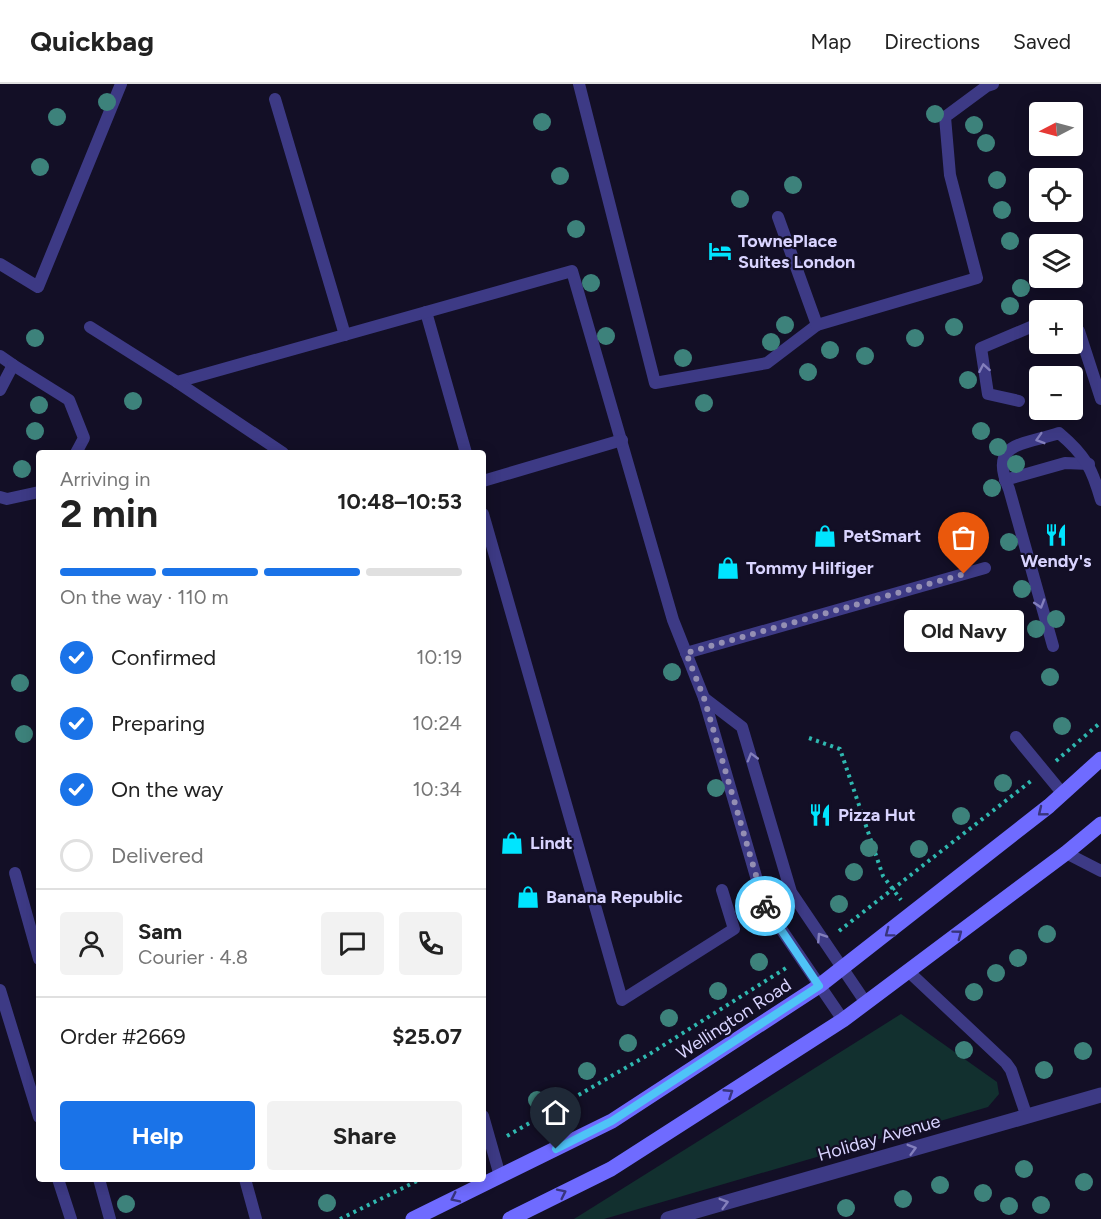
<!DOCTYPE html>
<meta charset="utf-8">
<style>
body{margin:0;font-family:Figtree,sans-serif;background:#f2f2f2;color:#222;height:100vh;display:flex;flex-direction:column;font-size:22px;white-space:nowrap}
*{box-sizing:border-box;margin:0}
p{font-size:20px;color:#767676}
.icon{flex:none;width:33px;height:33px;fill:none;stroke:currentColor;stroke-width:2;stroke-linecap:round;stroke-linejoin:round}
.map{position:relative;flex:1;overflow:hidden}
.panel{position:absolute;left:36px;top:366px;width:450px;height:732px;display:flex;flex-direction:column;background:#fff;border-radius:6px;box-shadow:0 3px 15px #0003}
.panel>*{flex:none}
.needle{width:39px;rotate:264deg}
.controls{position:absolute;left:1029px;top:18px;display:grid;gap:12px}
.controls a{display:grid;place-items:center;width:54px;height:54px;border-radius:6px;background:#fff;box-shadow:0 3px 15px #0003;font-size:30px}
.pin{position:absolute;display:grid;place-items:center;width:51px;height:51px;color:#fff;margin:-62px -26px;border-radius:50% 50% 50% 0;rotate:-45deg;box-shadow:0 0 6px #0007}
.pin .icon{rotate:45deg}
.courier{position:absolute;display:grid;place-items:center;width:60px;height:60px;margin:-30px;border:4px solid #4fc3f7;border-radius:50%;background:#fff;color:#222;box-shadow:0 2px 8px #0007}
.bubble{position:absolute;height:42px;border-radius:6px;background:#fff;box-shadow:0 3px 15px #0003;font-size:20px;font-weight:700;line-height:42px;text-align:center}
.headline em{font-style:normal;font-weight:700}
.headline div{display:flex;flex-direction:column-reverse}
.headline{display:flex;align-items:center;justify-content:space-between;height:102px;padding:0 24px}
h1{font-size:39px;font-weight:700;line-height:45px}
.bar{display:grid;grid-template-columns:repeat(4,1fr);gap:9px 6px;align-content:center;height:72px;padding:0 24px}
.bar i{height:8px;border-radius:4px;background:#e0e0e0}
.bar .current{background:#1a73e8}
.bar p{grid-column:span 4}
.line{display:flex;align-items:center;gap:15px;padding:0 24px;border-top:2px solid #e0e0e0}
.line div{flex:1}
.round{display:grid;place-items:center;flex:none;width:63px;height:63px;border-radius:6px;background:#f2f2f2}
ol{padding:0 24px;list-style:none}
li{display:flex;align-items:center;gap:18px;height:66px}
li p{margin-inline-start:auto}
li .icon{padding:6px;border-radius:50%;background:#1a73e8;color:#fff;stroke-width:4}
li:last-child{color:#767676}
li i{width:33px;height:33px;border:3px solid #e0e0e0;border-radius:50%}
.primary-button{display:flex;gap:12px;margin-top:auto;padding:12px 24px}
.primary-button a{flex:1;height:69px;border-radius:6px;background:#1a73e8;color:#fff;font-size:24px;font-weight:700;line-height:69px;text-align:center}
.primary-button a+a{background:#f2f2f2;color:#222}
header{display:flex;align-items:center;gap:36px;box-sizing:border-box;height:84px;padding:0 30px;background:#fff;border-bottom:2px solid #e0e0e0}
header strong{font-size:28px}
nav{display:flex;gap:33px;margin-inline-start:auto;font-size:21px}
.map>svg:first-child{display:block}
.green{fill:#12302f}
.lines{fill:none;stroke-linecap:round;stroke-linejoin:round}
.path{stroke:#2fb8b0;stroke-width:4;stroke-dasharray:3 4.5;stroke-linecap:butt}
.service{stroke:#3d3a85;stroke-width:12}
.minor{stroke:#3d3a85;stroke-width:15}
.secondary{stroke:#6f6bff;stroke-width:15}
.tree{fill:#3d827b}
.oneway{stroke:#837fbc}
.oneway2{stroke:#38347d}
.done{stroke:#948fb3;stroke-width:6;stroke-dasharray:0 10.8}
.route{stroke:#4fc3f7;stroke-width:8}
.labels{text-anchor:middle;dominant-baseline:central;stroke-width:4.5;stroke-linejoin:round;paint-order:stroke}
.poi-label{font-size:18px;font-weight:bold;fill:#d9d4ff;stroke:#130f26;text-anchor:start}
.street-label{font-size:18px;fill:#d9d4ff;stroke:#130f26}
</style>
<header>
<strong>Quickbag</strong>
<nav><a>Map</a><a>Directions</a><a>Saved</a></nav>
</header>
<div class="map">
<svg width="1101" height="1135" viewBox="0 0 1101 1135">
<rect width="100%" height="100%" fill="#130f26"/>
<polygon class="green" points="901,930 997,998 999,1010 988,1023 604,1135 574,1135"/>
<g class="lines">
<g class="path">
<polyline points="809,654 840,665 883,792 901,816"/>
<polyline points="1056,677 1101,638"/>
<polyline points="839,847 1031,697"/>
<polyline points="507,1052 648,971 786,884"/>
<polyline points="340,1135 421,1095"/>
</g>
<g class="service">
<polyline points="579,0 655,299 767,279 817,241"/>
<polyline points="275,15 345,251"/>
<polyline points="778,133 817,241 977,194 950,91 945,33 987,2 993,0"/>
<polyline points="0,180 38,203 121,0"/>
<polyline points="426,228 466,369"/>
<polyline points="90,243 177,298 572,187 673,536 704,614 764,820 843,936"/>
<polyline points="1072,244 1079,247 1101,315"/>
<polyline points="0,272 13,281 0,306"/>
<polyline points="13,281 69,316 84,354 76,369"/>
<polyline points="177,298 283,369"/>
<polyline points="1019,317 988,310 981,264 1040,239"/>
<polyline points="1005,396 1065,379 1089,380"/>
<polyline points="483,397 622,356"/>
<polyline points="0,413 7,415 39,408"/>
<polyline points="483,430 622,916 734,845 722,806"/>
<path d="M1053,562L1009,405C988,358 1023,361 1059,349C1085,371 1092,384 1101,416"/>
<polyline points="686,569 985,484"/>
<polyline points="704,614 742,643 791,808 866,919"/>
<polyline points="1016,653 1063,710"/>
<polyline points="1066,769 1101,787"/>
<polyline points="15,789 39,875"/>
<polyline points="908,887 1006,979 1011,986 1027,1033"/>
<polyline points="0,906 39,1033"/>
<polyline points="483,1032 500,1092"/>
<polyline points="58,1095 71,1135"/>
<polyline points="99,1095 110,1135"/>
<polyline points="245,1095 256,1135"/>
</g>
<polyline class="minor" points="668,1135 1101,1011"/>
<g class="secondary">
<polyline points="413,1135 612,1037 819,902 1049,722 1101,675"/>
<polyline points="510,1135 611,1085 843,936 1066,769 1101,740"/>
</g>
</g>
<g class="tree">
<circle cx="107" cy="18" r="9"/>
<circle cx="935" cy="30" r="9"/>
<circle cx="57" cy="33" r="9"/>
<circle cx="542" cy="38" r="9"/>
<circle cx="974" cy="41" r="9"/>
<circle cx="986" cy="59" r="9"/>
<circle cx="40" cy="83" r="9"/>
<circle cx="560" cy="92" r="9"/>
<circle cx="997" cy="96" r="9"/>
<circle cx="793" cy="101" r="9"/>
<circle cx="740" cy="115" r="9"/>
<circle cx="1002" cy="126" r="9"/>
<circle cx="576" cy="145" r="9"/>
<circle cx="1010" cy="157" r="9"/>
<circle cx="591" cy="199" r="9"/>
<circle cx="1021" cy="204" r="9"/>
<circle cx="1010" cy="222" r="9"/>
<circle cx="785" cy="241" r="9"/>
<circle cx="954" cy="243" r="9"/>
<circle cx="606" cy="252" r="9"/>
<circle cx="35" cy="254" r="9"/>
<circle cx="915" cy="254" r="9"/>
<circle cx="771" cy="258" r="9"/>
<circle cx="830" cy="266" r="9"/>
<circle cx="865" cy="272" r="9"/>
<circle cx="683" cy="274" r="9"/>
<circle cx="808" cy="288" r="9"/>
<circle cx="968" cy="296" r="9"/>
<circle cx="133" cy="317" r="9"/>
<circle cx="704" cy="319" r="9"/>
<circle cx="39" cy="321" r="9"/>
<circle cx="35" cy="347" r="9"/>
<circle cx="981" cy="347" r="9"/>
<circle cx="998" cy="363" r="9"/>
<circle cx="1016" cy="380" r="9"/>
<circle cx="22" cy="385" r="9"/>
<circle cx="992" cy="404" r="9"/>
<circle cx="1009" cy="458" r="9"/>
<circle cx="1022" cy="505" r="9"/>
<circle cx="1056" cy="535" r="9"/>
<circle cx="1036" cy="545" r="9"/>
<circle cx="672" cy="588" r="9"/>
<circle cx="1050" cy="593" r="9"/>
<circle cx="20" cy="599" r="9"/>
<circle cx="1062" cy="642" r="9"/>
<circle cx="24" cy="650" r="9"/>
<circle cx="1003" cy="699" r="9"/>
<circle cx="716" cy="704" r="9"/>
<circle cx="961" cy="732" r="9"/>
<circle cx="869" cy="764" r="9"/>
<circle cx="919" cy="765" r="9"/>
<circle cx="854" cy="788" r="9"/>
<circle cx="839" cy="820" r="9"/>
<circle cx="1047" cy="850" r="9"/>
<circle cx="1018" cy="874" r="9"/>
<circle cx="759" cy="878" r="9"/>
<circle cx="996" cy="889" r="9"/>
<circle cx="718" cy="907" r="9"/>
<circle cx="974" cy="908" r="9"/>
<circle cx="669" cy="934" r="9"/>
<circle cx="628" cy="959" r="9"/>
<circle cx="964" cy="966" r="9"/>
<circle cx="1083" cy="967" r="9"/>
<circle cx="1044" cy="986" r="9"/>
<circle cx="587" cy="987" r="9"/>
<circle cx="537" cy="1016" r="9"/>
<circle cx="1024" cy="1085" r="9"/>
<circle cx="1084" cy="1098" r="9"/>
<circle cx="940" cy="1101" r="9"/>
<circle cx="983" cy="1109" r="9"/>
<circle cx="903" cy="1115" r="9"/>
<circle cx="327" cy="1119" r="9"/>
<circle cx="126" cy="1120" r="9"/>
<circle cx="1041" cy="1121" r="9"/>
<circle cx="1009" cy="1122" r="9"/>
<circle cx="846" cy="1124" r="9"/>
</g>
<defs><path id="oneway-chevron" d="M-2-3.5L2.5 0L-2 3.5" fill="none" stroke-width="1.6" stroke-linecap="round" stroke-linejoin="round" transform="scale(1.5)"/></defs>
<g class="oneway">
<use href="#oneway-chevron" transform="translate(984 284) rotate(-100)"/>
<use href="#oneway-chevron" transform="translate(1040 355) rotate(163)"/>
<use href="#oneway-chevron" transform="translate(1040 520) rotate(73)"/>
<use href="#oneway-chevron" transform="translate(752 673) rotate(-106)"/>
<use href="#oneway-chevron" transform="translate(821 853) rotate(-123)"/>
<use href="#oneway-chevron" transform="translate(912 1065) rotate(-16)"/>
<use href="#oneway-chevron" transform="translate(724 1119) rotate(-16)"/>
</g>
<g class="oneway2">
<use href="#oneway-chevron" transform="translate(1042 728) rotate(141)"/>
<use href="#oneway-chevron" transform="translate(889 849) rotate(143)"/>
<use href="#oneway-chevron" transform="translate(958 850) rotate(-37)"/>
<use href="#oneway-chevron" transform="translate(729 1009) rotate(-33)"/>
<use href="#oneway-chevron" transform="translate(562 1109) rotate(-26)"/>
<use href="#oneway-chevron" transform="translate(455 1114) rotate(154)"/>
</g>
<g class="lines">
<polyline class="done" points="765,822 704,614 686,569 964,490"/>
<polyline class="route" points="556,1065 612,1037 819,902 765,822"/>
</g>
<defs>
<g id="hotel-bare" transform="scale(1.8)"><path d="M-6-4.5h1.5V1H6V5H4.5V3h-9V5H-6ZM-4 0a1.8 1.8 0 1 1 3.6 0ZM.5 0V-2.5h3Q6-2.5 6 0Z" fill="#00e5ff" stroke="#130f26" stroke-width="2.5" paint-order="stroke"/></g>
<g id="restaurant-bare" transform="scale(1.8)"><path d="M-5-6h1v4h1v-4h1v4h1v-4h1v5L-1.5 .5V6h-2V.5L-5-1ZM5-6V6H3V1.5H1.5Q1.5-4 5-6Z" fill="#00e5ff" stroke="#130f26" stroke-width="2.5" paint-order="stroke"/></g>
<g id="shop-bare" transform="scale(1.8)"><path d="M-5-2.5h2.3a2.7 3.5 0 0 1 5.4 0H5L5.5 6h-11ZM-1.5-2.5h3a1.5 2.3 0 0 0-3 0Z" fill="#00e5ff" stroke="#130f26" stroke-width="2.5" paint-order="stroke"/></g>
</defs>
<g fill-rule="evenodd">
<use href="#hotel-bare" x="720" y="167"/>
<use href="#restaurant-bare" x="1056" y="451"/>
<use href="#shop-bare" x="825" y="452"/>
<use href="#shop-bare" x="728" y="484"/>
<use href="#restaurant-bare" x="820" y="731"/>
<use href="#shop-bare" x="512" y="759"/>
<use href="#shop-bare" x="528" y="813"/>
</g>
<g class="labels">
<g class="poi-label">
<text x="738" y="157">TownePlace<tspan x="738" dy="21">Suites London</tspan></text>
<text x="843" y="452">PetSmart</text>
<text x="1056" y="477" text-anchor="middle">Wendy's</text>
<text x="746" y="484">Tommy Hilfiger</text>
<text x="838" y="731">Pizza Hut</text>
<text x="530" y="759">Lindt</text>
<text x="546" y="813">Banana Republic</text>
</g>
<g class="street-label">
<text transform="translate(734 935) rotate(-33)">Wellington Road</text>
<text transform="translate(879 1054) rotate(-16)">Holiday Avenue</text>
</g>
</g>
</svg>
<div class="controls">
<a><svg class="needle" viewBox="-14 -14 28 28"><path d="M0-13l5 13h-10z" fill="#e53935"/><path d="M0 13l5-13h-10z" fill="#767676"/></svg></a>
<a><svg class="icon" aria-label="locate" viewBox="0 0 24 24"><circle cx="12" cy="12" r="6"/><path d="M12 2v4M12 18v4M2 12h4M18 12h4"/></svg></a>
<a><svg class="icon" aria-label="layers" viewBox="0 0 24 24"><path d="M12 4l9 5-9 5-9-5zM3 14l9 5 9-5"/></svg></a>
<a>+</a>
<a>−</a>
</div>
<div class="pin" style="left:964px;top:490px;background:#ea580c"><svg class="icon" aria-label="bag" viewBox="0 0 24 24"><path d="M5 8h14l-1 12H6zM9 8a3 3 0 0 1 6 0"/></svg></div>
<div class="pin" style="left:556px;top:1065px;background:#1f2937"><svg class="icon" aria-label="home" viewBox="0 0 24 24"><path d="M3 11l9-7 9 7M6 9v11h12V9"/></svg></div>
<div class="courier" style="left:765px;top:822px"><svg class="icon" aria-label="bike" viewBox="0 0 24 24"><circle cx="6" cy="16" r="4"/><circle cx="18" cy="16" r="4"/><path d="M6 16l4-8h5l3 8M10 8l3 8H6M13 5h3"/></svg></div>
<div class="bubble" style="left:904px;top:526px;width:120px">Old Navy</div>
<section class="panel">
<div class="headline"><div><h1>2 min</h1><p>Arriving in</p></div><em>10:48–10:53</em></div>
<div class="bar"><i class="current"></i><i class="current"></i><i class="current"></i><i></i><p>On the way · 110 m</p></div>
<ol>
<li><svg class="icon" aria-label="check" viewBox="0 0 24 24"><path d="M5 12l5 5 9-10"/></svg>Confirmed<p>10:19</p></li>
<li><svg class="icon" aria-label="check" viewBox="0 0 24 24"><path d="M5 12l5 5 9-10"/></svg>Preparing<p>10:24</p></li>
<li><svg class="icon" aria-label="check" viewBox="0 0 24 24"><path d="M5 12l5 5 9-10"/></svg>On the way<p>10:34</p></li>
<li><i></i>Delivered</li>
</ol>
<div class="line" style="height:108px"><a class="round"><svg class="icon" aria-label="person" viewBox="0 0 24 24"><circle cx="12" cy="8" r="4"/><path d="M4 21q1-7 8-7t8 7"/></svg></a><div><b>Sam</b><p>Courier · 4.8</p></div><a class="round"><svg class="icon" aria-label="chat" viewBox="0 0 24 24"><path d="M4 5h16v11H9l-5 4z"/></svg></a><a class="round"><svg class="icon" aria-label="phone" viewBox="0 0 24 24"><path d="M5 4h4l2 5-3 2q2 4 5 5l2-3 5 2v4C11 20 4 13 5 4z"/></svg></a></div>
<div class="line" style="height:78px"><div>Order #2669</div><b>$25.07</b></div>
<div class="primary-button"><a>Help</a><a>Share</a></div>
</section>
</div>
